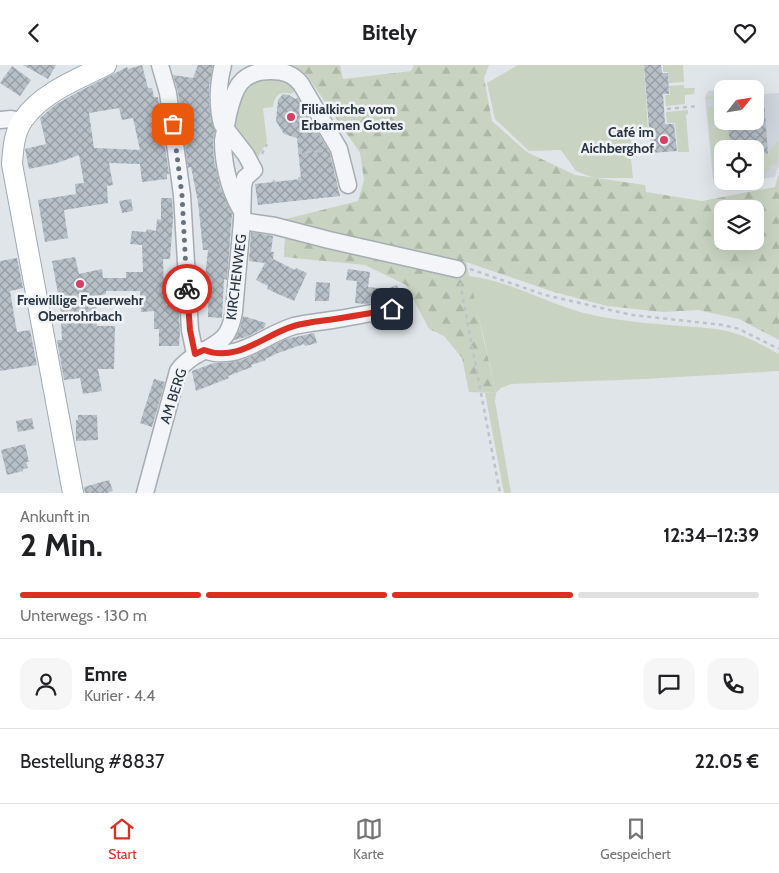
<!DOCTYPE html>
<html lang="de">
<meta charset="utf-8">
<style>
body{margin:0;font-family:Cabin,sans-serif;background:#f6f6f6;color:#202124;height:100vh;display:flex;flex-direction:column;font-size:19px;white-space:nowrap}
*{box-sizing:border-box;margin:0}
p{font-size:16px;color:#757577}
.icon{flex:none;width:28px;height:28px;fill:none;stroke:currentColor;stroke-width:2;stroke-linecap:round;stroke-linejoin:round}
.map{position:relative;height:428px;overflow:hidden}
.sheet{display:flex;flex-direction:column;background:#fff;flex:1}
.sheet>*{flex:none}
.needle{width:32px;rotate:60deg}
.buttons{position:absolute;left:714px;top:15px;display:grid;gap:10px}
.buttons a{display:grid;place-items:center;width:50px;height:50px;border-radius:10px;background:#fff;box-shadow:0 5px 20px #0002;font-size:25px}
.pin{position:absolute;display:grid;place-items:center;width:42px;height:42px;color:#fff;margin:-21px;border-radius:10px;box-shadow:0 2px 8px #0006}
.courier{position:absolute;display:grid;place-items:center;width:50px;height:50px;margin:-25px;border:4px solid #d93025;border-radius:50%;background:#fff;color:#222;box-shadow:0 1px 6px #0007}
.overview em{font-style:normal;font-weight:800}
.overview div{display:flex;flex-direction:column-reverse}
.overview{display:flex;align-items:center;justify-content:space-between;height:85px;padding:0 20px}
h1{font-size:32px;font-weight:800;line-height:38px}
.bar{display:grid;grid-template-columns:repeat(4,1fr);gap:8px 5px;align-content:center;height:60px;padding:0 20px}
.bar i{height:6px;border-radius:4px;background:#e0e0e0}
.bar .active{background:#d93025}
.bar p{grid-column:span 4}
.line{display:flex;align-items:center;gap:12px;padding:0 20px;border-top:1px solid #e0e0e0}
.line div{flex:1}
.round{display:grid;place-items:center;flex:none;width:52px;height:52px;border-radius:15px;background:#f6f6f6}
header{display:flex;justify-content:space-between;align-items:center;height:65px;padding:0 20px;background:#fff;font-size:22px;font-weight:800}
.tab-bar{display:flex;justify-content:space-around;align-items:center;height:70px;border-top:1px solid #e0e0e0;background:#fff;font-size:14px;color:#757577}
.tab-bar a{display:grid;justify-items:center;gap:2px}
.tab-bar .active{color:#d93025}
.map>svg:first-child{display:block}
.built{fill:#ced4dc}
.green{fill:#c8d4c1}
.forest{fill:url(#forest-firs);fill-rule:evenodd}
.building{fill:url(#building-cross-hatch);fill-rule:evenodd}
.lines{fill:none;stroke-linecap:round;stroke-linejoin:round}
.minor-casing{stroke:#a5acb4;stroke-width:19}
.major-casing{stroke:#9faab6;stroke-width:22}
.path{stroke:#bec3c9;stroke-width:2.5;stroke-dasharray:4 4;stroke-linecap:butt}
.minor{stroke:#f3f5f8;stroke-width:16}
.major{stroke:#fff;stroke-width:20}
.done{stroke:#68727d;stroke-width:5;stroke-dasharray:0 9}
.route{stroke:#d93025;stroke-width:6}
.poi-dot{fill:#d63e64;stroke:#f0f4f7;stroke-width:2}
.labels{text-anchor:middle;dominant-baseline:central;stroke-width:5;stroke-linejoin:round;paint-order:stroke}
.poi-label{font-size:14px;font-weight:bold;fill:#283442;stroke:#f0f4f7;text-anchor:start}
.street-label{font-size:14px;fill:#283442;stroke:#f0f4f7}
</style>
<header><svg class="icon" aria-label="back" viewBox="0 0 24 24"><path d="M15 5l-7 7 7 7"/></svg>Bitely<svg class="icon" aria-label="heart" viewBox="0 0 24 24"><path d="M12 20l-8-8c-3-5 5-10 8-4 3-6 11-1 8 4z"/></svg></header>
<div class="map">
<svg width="779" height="428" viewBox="0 0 779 428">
<defs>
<pattern id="forest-firs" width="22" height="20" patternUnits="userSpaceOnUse" patternTransform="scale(1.25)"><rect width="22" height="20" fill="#c8d4c1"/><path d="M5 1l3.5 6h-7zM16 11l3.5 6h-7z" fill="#acb7a7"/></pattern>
<pattern id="building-cross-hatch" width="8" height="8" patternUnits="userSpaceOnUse" patternTransform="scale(1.25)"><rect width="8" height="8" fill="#b7bfc7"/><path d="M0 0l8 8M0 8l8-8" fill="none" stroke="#959ca3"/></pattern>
</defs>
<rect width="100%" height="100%" fill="#e0e5ea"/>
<polygon class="built" points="764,23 764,29 779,28 779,99 775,112 755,115 755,84 722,84 722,116 750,116 723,121 713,115 705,32 708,26 722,25 722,56 755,56 755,24 747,24"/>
<g class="green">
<polygon points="518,0 644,0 648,67 631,68 631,79 618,80 631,94 633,113 594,113 576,106 561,85 529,86 495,54 487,18"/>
<polygon points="663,0 683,0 684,17 669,18 668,7 663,7"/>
<path d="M288,12L296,25L291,29C280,25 274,31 273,42L263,43L267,77L255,97L237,73L231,53L250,14Z"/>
<polygon points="684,20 684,23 695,23 694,29 685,30 685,39 666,41 665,30 670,30 669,21"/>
<polygon points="722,25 722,34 718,34 716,36 718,42 722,41 722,53 714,55 714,63 724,63 725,56 728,56 730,84 722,84 722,116 733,116 723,120 714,115 707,42 714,41 713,34 706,35 706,32 713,31 714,26"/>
<polygon points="688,45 688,49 686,50 689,87 678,87 675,58 667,58 666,47"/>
<polygon points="779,73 778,98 769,101 769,104 765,109 755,112 755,101 759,100 758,90 769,90 769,85 775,80"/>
<path d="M468,211C507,215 542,236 580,247C613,256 647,258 681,261C696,262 712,263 727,266C745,270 762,280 779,289V306L645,314L511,319L501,323L496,328L495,336L511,428H504L485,328H496L483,269Z"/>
</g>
<path class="forest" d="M293,0H340L343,14L411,6L414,0H489L484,13L492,56L527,87L575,110L645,120L646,127L702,136L775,122L779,107V275L739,254L698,245L663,247L607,241L554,227L466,197L496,328L469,327L462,293L444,271L429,264L406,220L365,200L284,192L286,154L358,136L364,115L360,88L308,12ZM722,144H755V176H722Z"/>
<g class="building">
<polygon points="23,0 56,0 48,14"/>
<path d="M142,0L148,23H152L154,32H158L169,109H167V114L142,117L140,99L109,98L113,120L107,121L108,138L64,145L68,173L45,177L38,135L76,129L75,119L84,118L79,90L57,98L29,104L25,84L46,79L40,53L55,40L78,27L127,2L128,4ZM119,43L122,55L133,53L140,85L94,83L89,48Z"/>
<polygon points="198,0 213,0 209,21 209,37 211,54 215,66 213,76 214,95 220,122 232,149 227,215 224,214 222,253 208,252 209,212 205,212 208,185 203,185 198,137 191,102 188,103 178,27 173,10 193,13"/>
<polygon points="644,0 661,0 662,8 668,8 669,29 663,29 665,59 674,59 677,86 651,88"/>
<polygon points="12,1 31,15 20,31 0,18"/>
<polygon points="755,22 763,22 768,89 755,90 755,84 730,84 728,56 755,56"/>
<polygon points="283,29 289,30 295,34 298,33 330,88 340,131 258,140 255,119 301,114 297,73 284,69 276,56 278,35"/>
<polygon points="161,133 172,133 173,154 170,194 163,194 164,226 166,227 166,240 178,240 180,265 179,281 159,281 159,264 154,264 154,246 141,247 140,226 106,226 106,229 96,231 97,261 115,261 114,304 98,304 102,326 83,329 80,313 64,315 57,275 62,275 60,240 52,196 75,192 79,209 102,204 103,213 126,213 126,207 143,207 142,180 130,179 132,166 146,167 147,164 156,166 157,154 161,155"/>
<polygon points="131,134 133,146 122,148 119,136"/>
<polygon points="251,167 273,171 271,187 274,187 273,194 295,205 296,203 307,208 294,236 267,224 268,221 256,215 265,198 249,196"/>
<polygon points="17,193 23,223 10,226 17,267 30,265 37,300 0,306 0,196"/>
<polygon points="348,204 370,207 368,222 386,224 397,220 401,233 366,239 355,238 357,216 346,215"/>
<polygon points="316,217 330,218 329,236 315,236"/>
<polygon points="243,251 266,258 264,263 246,272 234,275 240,263"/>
<polygon points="314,268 317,278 305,281 304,279 278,288 265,294 266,295 251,300 252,302 228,311 229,313 196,326 192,306 214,298 228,298 243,295 286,274"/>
<polygon points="154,314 165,317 152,362 140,358"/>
<polygon points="78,350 97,350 98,375 76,376 76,355 78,355"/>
<polygon points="32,353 34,364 18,367 16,356"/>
<polygon points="25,379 29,397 26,397 28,403 23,404 23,406 7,410 1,385"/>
<polygon points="109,415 113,426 107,428 85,428 84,422"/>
</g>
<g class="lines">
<g class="minor-casing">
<g id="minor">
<polyline points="160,0 168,28 182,130 190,265 195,289"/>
<polyline points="0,55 11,54 22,56"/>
<path d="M240,143C229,124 223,98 223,76C224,68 227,58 228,50C234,24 240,6 271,6C284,6 293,9 301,19L339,84L348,120"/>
<polyline points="242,156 275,161 329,175 457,204"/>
<path d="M204,285C238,298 263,270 294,261C306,258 319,257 332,255C352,252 372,248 392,244"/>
<path d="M145,428L178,306C192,286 218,284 227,268C231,261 233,253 234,246L242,156L243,121L245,113L254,105L246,90L222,59C217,41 218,18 223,0"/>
</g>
</g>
<g class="major-casing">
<path id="major" d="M73,428L12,99C13,85 14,67 23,55C41,28 78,14 106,0"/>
</g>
<g class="path">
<polyline points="667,44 698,41"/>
<polyline points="298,88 323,86"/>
<polyline points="262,89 267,79"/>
<polyline points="299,112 300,114"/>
<polyline points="274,115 274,117"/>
<polyline points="470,204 545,230 632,250 723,260 739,264 779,284"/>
<polyline points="460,218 500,428"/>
</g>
<use href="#minor" class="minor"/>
<use href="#major" class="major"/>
</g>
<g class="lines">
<polyline class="done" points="173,59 182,130 187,224"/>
<path class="route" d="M187,224L190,265L195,289L204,285C238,298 263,270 294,261C307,257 322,256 335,254C354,251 373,248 392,244"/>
</g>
<g class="poi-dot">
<circle cx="291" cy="52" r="5"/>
<circle cx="664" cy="75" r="5"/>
<circle cx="80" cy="219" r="5"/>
</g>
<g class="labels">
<g class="poi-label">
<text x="301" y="44">Filialkirche vom<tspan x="301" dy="16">Erbarmen Gottes</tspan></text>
<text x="654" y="67" text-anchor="end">Café im<tspan x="654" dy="16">Aichberghof</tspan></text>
<text x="80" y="235" text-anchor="middle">Freiwillige Feuerwehr<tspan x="80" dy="16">Oberrohrbach</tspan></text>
</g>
<g class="street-label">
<text transform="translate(236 212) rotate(-83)">KIRCHENWEG</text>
<text transform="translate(173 331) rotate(-72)">AM BERG</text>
</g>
</g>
</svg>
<div class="buttons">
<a><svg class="needle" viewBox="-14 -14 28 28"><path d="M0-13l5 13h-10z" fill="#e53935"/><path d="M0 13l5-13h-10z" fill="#757577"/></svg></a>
<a><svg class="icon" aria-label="locate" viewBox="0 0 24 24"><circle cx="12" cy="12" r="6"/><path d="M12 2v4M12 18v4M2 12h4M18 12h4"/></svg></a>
<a><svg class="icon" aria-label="layers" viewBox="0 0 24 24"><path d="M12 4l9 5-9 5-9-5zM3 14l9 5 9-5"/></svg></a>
</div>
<div class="pin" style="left:173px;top:59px;background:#ea580c"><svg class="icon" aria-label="bag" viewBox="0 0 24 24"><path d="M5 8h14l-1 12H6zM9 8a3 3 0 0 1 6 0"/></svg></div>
<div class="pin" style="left:392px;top:244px;background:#1f2937"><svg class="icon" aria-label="home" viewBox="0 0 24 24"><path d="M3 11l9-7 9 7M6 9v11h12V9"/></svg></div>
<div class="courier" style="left:187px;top:224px"><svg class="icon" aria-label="bike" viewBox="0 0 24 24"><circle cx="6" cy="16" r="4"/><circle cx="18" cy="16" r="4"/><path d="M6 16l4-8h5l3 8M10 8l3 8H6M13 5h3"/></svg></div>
</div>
<section class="sheet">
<div class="overview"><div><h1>2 Min.</h1><p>Ankunft in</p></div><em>12:34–12:39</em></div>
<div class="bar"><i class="active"></i><i class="active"></i><i class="active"></i><i></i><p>Unterwegs · 130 m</p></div>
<div class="line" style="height:90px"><a class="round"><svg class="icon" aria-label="person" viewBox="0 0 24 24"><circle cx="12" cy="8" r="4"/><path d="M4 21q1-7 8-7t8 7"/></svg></a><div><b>Emre</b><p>Kurier · 4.4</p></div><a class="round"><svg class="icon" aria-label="chat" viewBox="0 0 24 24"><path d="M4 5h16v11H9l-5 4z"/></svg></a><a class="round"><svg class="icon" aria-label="phone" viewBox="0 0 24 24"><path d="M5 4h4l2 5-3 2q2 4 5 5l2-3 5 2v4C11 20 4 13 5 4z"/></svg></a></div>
<div class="line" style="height:65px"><div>Bestellung #8837</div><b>22.05 €</b></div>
</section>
<nav class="tab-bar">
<a class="active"><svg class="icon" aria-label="home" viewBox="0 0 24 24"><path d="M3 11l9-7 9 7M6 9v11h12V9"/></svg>Start</a>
<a><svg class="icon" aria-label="map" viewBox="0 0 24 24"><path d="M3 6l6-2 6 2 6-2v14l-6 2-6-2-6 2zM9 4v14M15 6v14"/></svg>Karte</a>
<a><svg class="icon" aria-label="saved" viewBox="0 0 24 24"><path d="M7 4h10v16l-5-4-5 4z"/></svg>Gespeichert</a>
</nav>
